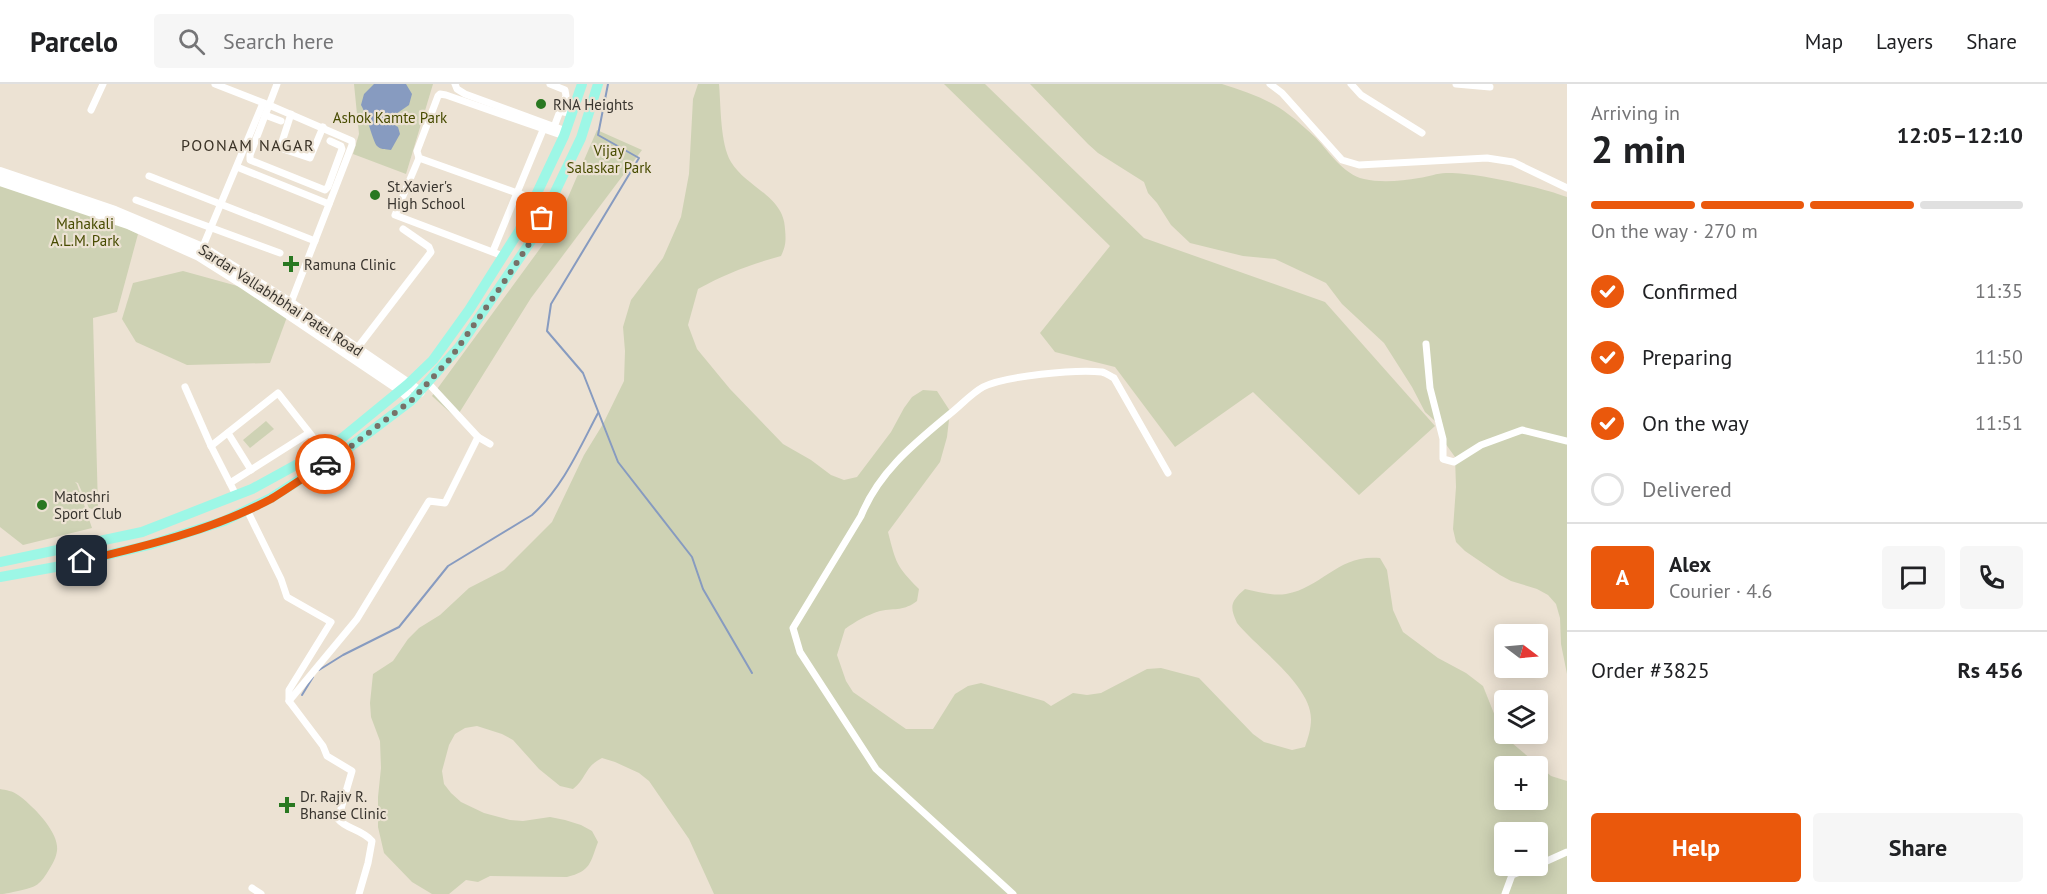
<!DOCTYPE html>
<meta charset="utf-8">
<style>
body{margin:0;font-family:"PT Sans",sans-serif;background:#f6f6f6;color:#202124;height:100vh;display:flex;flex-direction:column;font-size:22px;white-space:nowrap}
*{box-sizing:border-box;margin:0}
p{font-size:20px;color:#757577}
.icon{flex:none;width:33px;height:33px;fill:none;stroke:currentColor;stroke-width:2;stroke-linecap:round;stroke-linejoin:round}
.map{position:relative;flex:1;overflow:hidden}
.details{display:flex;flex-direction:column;background:#fff;width:480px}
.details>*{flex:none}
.needle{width:39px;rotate:106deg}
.tools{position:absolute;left:1494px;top:540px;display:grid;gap:12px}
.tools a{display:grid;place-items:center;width:54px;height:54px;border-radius:6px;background:#fff;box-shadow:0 3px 15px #0003;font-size:30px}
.pin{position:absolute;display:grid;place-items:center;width:51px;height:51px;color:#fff;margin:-26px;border-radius:12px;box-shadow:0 3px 9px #0006}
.courier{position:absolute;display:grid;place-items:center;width:60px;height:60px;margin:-30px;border:4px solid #ea580c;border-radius:50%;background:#fff;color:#222;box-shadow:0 2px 8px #0007}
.overview em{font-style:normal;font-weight:700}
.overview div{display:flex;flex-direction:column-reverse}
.overview{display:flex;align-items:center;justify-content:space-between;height:102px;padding:0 24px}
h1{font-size:39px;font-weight:700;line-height:45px}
.bar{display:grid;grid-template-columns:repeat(4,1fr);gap:9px 6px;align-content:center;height:72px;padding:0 24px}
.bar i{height:8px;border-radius:4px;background:#e0e0e0}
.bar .active{background:#ea580c}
.bar p{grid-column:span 4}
.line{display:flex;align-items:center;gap:15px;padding:0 24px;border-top:2px solid #e0e0e0}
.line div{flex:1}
.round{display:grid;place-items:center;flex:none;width:63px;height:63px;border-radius:6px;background:#f6f6f6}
ol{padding:0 24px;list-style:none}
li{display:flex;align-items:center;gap:18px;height:66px}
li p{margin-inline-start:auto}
li .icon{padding:6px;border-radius:50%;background:#ea580c;color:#fff;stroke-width:4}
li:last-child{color:#757577}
li i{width:33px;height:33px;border:3px solid #e0e0e0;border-radius:50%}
.primary-button{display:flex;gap:12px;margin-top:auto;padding:12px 24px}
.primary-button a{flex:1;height:69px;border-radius:6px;background:#ea580c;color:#fff;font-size:24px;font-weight:700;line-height:69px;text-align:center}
.primary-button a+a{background:#f6f6f6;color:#202124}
header{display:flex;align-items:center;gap:36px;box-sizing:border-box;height:84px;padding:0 30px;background:#fff;border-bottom:2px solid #e0e0e0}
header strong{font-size:28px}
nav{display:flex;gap:33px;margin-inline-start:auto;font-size:21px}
.search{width:420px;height:54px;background:#f6f6f6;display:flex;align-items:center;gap:15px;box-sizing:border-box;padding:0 21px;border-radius:6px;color:#757577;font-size:22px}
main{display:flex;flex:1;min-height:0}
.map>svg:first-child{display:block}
.green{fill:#ced2b4;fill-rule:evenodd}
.water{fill:#879bc0}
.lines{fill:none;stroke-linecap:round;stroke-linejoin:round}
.stream{stroke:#879bc0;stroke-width:2}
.minor{stroke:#fff;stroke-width:7}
.secondary{stroke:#fff;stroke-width:10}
.primary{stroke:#9df7e6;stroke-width:10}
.done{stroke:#777168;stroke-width:6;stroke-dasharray:0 10.8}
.route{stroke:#ea580c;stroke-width:8}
.poi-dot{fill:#297821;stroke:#ece2d3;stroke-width:2}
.labels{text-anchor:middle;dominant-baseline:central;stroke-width:4.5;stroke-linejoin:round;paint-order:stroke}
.poi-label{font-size:15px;fill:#38342e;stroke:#ece2d3;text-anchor:start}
.park-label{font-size:15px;fill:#474b00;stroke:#ece2d3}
.street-label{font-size:15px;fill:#38342e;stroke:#ece2d3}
.neighbourhood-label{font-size:16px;letter-spacing:1.5px;fill:#393125;stroke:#ece2d3}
</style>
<header>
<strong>Parcelo</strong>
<div class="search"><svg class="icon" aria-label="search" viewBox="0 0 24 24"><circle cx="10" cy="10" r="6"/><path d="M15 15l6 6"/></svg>Search here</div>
<nav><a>Map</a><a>Layers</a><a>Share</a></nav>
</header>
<main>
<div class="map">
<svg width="1567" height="810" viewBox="0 0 1567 810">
<rect width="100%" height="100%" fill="#ece2d3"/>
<g class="green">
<polygon points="354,0 433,0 406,90 353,70 359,50"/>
<path d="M698,0H719C721,22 720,59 731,78C747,104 784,112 785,145C786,156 786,162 781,172C751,180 725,190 698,205L688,241L697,265L730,305L783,360L811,376L831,391L844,396L857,393L891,348L904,324L912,313L923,306L937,307L950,327L947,353L940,378L888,448C896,479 896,482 919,505L917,517C904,527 896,524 880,527C867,531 856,537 845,545L837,571L846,597L853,608L906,645H933L955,610L968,602L981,599L1044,617L1051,622L1073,609L1087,611L1101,609L1147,585L1161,584L1199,594L1253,650L1264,658L1292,666L1305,663C1308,654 1311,645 1311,635C1311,601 1258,565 1237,539C1229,522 1231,517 1245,505C1258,508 1273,512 1286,510C1323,503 1338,470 1380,474L1387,486L1393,526L1403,548L1438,574L1466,589L1483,602L1497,637L1512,659L1551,692L1567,697V810H714L689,755L649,697L639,689L615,678L602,674C584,683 587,694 573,705L560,702L539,685L513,656L502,650L477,642L465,644L455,650L449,661L442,687L444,700L451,709L461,718L484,729L510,736L523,737L550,733L565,736L581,741L592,747L598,758C590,779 591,787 567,793L490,792L478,798L466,796L449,810H432L412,798L384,769L378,743V713L381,684L380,657L371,633L370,619L373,590L393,577L408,555L419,544L440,531L469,504L504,486L552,438L584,371L603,340L624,297L625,267L623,243L631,216L663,174L681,133L689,90L693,15ZM1504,682H1538V716H1504ZM1504,748H1538V782H1504Z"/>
<polygon points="944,0 985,0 1144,154 1325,218 1435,342 1359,411 1253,308 1175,363 1115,283 1055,268 1040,249 1110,162"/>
<path d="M1030,0H1222C1244,7 1269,15 1288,30C1298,37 1307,46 1316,54C1330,69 1343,90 1364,95C1381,99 1402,97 1419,94C1428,93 1437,89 1446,89C1473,88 1541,103 1567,113V590L1561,560L1560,534L1556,520L1548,511L1537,505L1511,497L1500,491L1465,467L1456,458L1453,445L1456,403L1455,373L1440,352L1435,337L1425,328L1412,303L1384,259L1342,220L1326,199L1275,175L1243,172L1190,159L1171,141L1157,119L1148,109L1144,98L1098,69L1088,60Z"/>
<polygon points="597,46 642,66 531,214 456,334 432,312 547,155 563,125"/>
<polygon points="0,101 120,141 138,150 117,228 93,234 98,424 95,426 89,424 78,399 75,398 77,400 92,444 23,461 0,443"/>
<polygon points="183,187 241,203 287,233 270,279 187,281 136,258 122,235 133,199"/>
<polygon points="266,337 274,345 250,364 243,356"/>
<path d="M0,705C6,706 13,707 18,711C31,720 56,745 57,762C58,769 54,778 50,784C40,801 37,803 18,807C11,808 7,810 0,810Z"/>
</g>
<path class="water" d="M374,0H406L412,10L409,21L393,32L391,39L398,43L400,50L391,66C386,65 381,66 377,62C373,58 367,31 361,21L364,10Z"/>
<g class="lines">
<g class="stream">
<polyline points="608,0 598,51 639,74 551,220 547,247 583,289 618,378 692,473 703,505 752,589"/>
<path d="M319,586L343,571L399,543L448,482L532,431C563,403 579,365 598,329"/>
<polyline points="302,611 313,593"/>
</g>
<g class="minor">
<polyline points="215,0 269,21 352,57 352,61 290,221"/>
<polyline points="277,0 250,71 250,76 325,106 328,103 342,65 341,62 330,57"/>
<polyline points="455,0 457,5 465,10 566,47"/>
<polyline points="550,0 565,6 566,12 560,27 572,30"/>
<polyline points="1270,0 1282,9 1342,76 1359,81 1487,74 1513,78 1567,104"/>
<polyline points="1351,0 1361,11 1422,49"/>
<polyline points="1456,0 1490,3"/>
<polyline points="91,26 103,0"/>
<polyline points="291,30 280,64 310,74 323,43"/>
<polyline points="265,31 281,37"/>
<polyline points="554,43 560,27"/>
<polyline points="419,74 395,131 503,172"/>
<polyline points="237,83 329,120"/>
<polyline points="149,92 315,157"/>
<polyline points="534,115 419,74 417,67 438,12 440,10 446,11 564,52"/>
<polyline points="136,116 280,169"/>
<polyline points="201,167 263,19"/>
<polyline points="493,167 543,46"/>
<polyline points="1426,260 1430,304 1443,355 1443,375 1454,378 1481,361 1522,346 1567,357"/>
<polyline points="355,267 431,168 429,163 403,145"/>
<polyline points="185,303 211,362 236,411"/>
<polyline points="228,349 251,386"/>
<polyline points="478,353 490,360"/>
<polyline points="211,362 278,309 323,366"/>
<polyline points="230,399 309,349"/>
<path d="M247,426L281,495L287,513L331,538L289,606V617L323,662L327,672L352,687L338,735C346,745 361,745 372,757L368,779L359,810"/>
<polyline points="289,617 357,535 429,417 445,419 478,353 428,299"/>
<polyline points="1538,781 1567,768"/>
<polyline points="252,804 261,810"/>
<path d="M1013,810L876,685L800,568L793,544L861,432C879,387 915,359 951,329C961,321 972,309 983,303C1004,292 1077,285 1102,288C1106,289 1110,292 1114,294L1168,389"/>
<polyline points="1505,810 1512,791 1536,782"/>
</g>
<g class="secondary">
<polyline points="0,88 115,127 203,164 290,219 420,308"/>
<polyline points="0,97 128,140 199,172 245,201 401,306 412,316"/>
</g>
<g class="primary">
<polyline points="0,478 142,448 252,405 336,359 408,300 433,276 469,226 519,147 564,52 582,0"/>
<polyline points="0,493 61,482 149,461 224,437 271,414 346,366 412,316 459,263 533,154 581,54 598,0"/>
</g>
</g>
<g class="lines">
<polyline class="done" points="325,380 346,366 412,316 450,275 502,201 533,154 542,134"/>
<path class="route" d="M82,477C146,462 212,446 271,415C289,404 307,391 325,380"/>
</g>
<g class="poi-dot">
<circle cx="541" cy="20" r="6"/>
<circle cx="375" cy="111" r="6"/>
<path d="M288 171h6v6h6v6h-6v6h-6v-6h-6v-6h6z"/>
<circle cx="42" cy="421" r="6"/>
<path d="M284 712h6v6h6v6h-6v6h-6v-6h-6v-6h6z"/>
</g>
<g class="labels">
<g class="poi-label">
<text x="553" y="20">RNA Heights</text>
<text x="387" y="102">St.Xavier's<tspan x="387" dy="17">High School</tspan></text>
<text x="304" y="180">Ramuna Clinic</text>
<text x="54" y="412">Matoshri<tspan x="54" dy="17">Sport Club</tspan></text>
<text x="300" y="712">Dr. Rajiv R.<tspan x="300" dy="17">Bhanse Clinic</tspan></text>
</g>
<g class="park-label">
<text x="390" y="33">Ashok Kamte Park</text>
<text x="609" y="66">Vijay<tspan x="609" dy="17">Salaskar Park</tspan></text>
<text x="85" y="139">Mahakali<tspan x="85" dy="17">A.L.M. Park</tspan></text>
</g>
<g class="street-label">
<text transform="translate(281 216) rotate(33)">Sardar Vallabhbhai Patel Road</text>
</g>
<g class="neighbourhood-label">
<text x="248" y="61">POONAM NAGAR</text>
</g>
</g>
</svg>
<div class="tools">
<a><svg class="needle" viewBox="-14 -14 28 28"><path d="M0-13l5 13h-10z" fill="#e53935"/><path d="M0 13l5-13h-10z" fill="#757577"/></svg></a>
<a><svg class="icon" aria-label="layers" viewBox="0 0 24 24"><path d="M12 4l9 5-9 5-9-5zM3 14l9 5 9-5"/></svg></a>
<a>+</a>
<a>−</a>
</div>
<div class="pin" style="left:542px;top:134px;background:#ea580c"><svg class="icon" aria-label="bag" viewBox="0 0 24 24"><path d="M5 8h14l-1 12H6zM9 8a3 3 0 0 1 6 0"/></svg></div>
<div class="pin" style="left:82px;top:477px;background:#1f2937"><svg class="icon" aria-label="home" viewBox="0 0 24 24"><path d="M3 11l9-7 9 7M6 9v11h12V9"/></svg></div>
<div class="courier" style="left:325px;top:380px"><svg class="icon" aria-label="car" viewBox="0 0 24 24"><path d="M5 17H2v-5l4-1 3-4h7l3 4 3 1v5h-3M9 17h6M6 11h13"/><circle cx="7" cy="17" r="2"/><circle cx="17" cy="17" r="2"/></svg></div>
</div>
<section class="details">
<div class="overview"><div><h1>2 min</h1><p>Arriving in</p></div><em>12:05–12:10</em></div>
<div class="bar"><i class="active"></i><i class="active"></i><i class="active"></i><i></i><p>On the way · 270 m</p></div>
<ol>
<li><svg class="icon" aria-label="check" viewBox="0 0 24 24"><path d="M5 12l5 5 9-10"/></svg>Confirmed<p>11:35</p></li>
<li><svg class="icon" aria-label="check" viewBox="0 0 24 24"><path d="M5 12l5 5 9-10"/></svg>Preparing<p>11:50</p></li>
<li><svg class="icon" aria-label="check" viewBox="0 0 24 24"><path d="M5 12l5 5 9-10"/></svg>On the way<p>11:51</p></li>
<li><i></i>Delivered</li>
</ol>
<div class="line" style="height:108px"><b class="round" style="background:#ea580c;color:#fff">A</b><div><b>Alex</b><p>Courier · 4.6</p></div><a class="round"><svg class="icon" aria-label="chat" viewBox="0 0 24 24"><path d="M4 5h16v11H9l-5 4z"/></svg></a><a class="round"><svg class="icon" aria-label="phone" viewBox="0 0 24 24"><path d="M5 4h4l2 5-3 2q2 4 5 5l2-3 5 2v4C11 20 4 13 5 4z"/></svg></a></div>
<div class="line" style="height:78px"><div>Order #3825</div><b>Rs 456</b></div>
<div class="primary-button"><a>Help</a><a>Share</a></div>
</section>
</main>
